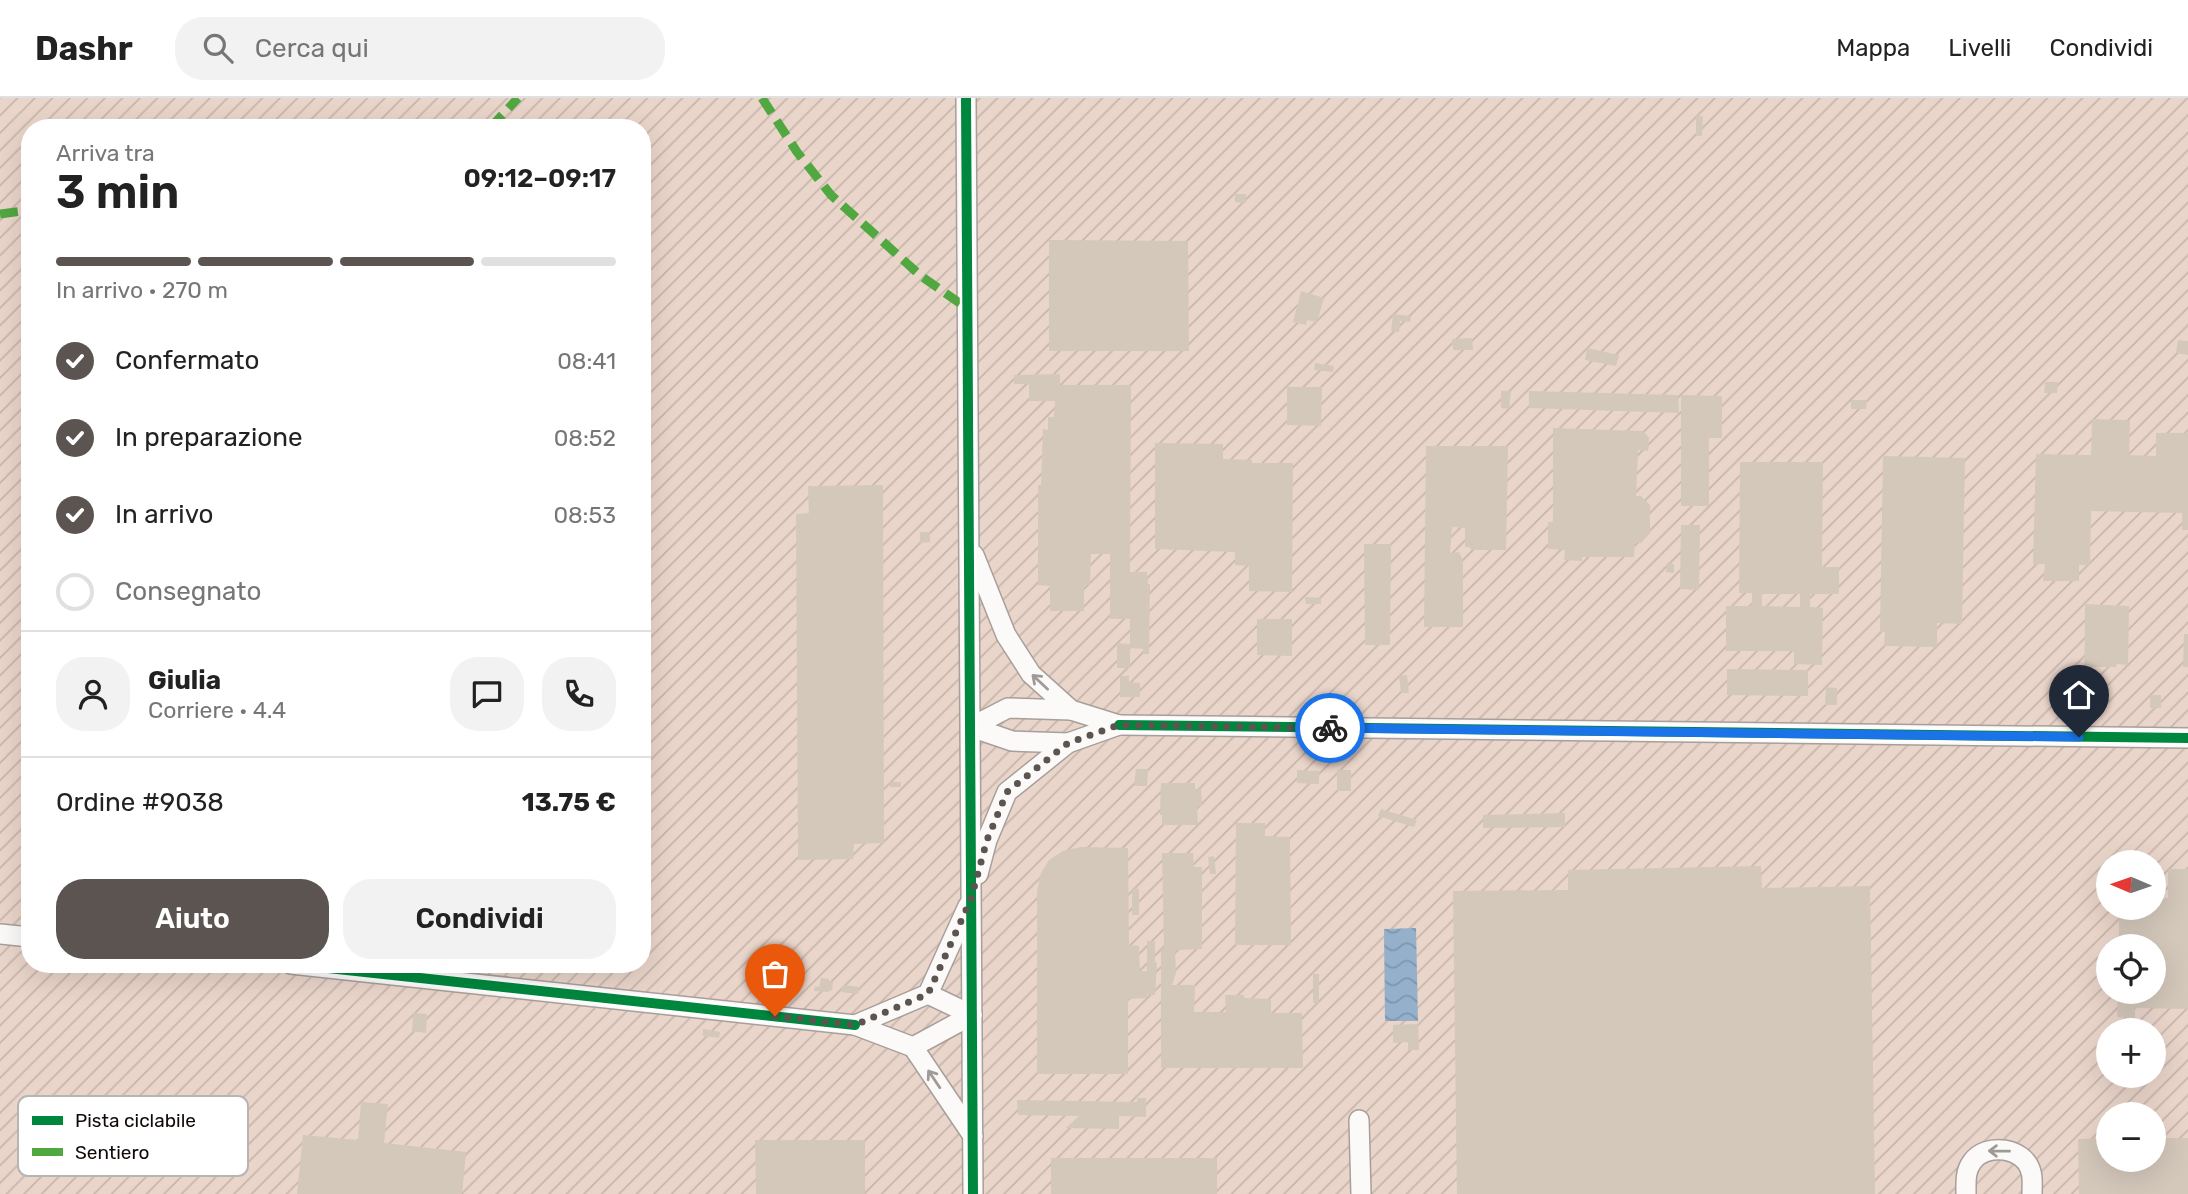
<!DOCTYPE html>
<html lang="it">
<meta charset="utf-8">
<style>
body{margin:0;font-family:Rubik,sans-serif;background:#f2f2f2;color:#222;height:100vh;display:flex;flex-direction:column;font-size:26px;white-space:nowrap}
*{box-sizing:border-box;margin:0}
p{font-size:23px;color:#767676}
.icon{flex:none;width:38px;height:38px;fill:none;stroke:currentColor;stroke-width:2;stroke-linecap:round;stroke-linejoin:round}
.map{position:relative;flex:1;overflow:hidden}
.sheet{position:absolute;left:21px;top:21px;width:630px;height:854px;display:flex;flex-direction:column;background:#fff;border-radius:28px;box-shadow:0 7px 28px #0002}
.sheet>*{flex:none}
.needle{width:46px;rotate:272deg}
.controls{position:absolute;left:2096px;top:752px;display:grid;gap:14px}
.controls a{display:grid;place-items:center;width:70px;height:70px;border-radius:50%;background:#fff;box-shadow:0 7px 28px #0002;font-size:35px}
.pin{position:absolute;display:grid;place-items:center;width:60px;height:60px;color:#fff;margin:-72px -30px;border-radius:50% 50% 50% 0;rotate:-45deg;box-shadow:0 0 7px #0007}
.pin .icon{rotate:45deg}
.courier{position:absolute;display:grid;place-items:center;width:70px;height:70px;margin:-35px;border:5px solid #1a73e8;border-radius:50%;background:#fff;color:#222;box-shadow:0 2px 9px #0007}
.overview em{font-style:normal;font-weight:600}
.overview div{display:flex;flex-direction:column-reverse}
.overview{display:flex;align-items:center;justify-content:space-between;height:119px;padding:0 35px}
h1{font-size:46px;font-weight:600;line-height:52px}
.bar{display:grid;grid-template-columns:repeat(4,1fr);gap:10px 7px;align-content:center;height:84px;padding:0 35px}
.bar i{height:9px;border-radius:5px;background:#e0e0e0}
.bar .on{background:#5c5450}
.bar p{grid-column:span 4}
.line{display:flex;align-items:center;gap:18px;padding:0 35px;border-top:2px solid #e0e0e0}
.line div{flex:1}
.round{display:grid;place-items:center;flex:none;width:74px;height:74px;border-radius:28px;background:#f2f2f2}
ol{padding:0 35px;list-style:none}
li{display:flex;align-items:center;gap:21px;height:77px}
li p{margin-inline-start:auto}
li .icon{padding:7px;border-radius:50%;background:#5c5450;color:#fff;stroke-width:4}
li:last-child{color:#767676}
li i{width:38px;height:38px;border:4px solid #e0e0e0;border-radius:50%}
.button{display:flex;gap:14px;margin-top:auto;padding:14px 35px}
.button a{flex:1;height:80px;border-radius:28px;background:#5c5450;color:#fff;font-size:28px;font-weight:600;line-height:80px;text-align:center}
.button a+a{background:#f2f2f2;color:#222}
header{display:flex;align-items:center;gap:42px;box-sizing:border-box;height:98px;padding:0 35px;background:#fff;border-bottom:2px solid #e0e0e0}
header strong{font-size:33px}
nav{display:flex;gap:38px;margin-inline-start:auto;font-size:24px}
.search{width:490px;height:63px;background:#f2f2f2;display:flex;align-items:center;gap:18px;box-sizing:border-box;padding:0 24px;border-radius:28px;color:#767676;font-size:26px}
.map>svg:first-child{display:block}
.industrial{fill:url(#industrial-furrows);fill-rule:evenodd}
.water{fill:url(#water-waves)}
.building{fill:#d4c8bb;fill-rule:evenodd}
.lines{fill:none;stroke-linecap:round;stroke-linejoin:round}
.minor-casing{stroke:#a89f9a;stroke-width:22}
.minor{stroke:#fcfaf9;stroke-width:19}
.quiet{stroke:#51a740;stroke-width:9;stroke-dasharray:18 9;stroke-linecap:butt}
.cycleway-casing{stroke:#fff;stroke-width:15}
.cycleway{stroke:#00873e;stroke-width:10}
.oneway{stroke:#9e9a98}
.done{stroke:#5c5450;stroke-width:7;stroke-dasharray:0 12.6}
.route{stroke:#1a73e8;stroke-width:9}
.key{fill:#fff;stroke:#b7b5b4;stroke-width:2}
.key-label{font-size:19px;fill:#100906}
</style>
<header>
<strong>Dashr</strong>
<div class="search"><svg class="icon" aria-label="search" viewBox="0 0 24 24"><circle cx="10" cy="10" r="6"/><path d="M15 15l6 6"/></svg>Cerca qui</div>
<nav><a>Mappa</a><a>Livelli</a><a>Condividi</a></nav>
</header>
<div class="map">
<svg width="2188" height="1096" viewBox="0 0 2188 1096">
<defs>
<pattern id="industrial-furrows" width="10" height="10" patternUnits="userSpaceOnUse" patternTransform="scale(1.75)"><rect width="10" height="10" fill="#ead5ca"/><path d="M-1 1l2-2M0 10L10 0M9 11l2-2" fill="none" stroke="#c8b6ac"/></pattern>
<pattern id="water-waves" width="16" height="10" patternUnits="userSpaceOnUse" patternTransform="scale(1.75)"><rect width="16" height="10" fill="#95b0cb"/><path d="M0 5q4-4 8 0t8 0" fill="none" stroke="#7f96ad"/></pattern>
</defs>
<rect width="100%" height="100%" fill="#e9ded8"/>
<path class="industrial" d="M0,0H2188V1096H0ZM30,30H642V866H30ZM2109,765H2154V810H2109ZM2109,849H2154V894H2109ZM2109,933H2154V978H2109ZM2109,1017H2154V1062H2109Z"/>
<polygon class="water" points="1416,830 1418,923 1385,923 1384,831"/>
<g class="building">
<polygon points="1696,18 1703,18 1702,38 1696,38"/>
<polygon points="1235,96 1246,96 1246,105 1235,104"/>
<polygon points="1049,142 1188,143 1189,253 1049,253"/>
<polygon points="1301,193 1324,200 1317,224 1307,222 1306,227 1293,224"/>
<polygon points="1393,216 1411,218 1410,224 1400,223 1399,234 1391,233"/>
<polygon points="1472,240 1473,252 1453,252 1452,241"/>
<polygon points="2178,242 2188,243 2188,257 2176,255"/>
<polygon points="1587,250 1619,257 1616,268 1585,262"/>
<polygon points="1315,265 1334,268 1333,274 1314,272"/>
<polygon points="1060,276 1060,287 1131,287 1130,474 1147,474 1148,486 1150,486 1149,556 1143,556 1143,551 1130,550 1130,570 1117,570 1117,545 1130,546 1130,521 1110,521 1110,456 1091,456 1090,487 1084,488 1084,513 1050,513 1050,488 1038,487 1038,387 1041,387 1043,331 1048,332 1048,319 1054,319 1055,303 1029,303 1029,286 1014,286 1014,277"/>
<polygon points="2045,284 2058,284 2057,295 2044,295"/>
<polygon points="1287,289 1322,289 1321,328 1287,327"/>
<polygon points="1501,293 1511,293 1509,311 1501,310"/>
<polygon points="1529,293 1678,297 1679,315 1529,310"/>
<polygon points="1681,297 1722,298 1722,340 1709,340 1709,408 1681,408"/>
<polygon points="1851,302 1867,302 1866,311 1851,311"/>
<polygon points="2092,321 2130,322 2129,357 2156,358 2156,335 2188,335 2188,432 2182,432 2182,415 2091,413 2090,467 2079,467 2079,483 2043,483 2045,466 2033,466 2036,356 2091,357"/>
<polygon points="1553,330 1642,333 1649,339 1648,353 1638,352 1636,398 1641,398 1650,407 1650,435 1641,445 1635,444 1634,459 1582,459 1582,463 1564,462 1565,452 1548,451 1548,424 1553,424"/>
<polygon points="1155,345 1223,346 1223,361 1252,362 1252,365 1293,365 1292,494 1249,493 1249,468 1235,467 1235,454 1155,451"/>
<polygon points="1426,348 1508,348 1506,452 1472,452 1469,449 1465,449 1465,430 1452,429 1450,455 1459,454 1463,462 1463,529 1424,529"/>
<polygon points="1883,358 1965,360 1962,526 1937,525 1937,549 1884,548 1885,534 1880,534"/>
<path d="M1740,364H1823L1822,469H1839V496H1810V509L1823,510L1822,567L1794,566V553H1726V508H1752V495H1739ZM1762,496H1800V509L1762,508Z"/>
<polygon points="883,387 884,745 854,746 853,761 798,762 796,416 809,415 808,388"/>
<polygon points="1681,427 1700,427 1699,492 1680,491"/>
<polygon points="920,434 930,434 930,444 920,445"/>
<polygon points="1364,446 1391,446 1390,547 1365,547"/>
<polygon points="1667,465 1674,466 1674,475 1666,474"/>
<polygon points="1305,499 1321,500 1321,506 1306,506"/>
<polygon points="2085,506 2129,508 2128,567 2117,566 2116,569 2090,569 2089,584 2100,585 2099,595 2096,595 2095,603 2103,604 2103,610 2084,610"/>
<polygon points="1257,521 1292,521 1292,558 1257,557"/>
<polygon points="2184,536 2188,536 2188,569 2183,569"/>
<polygon points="1727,571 1808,572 1808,598 1727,597"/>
<polygon points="1407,577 1409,595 1401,595 1399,578"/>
<polygon points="1120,578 1129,578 1129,584 1140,585 1140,599 1120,599"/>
<polygon points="1826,589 1837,590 1837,607 1825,607"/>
<rect x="2150" y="597" width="11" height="13"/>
<polygon points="1136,671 1148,671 1147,688 1134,688"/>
<polygon points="1297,672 1319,673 1319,686 1297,685"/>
<rect x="1337" y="672" width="14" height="21"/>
<rect x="890" y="684" width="11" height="5"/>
<polygon points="1161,685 1195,685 1195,691 1201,690 1202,708 1197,708 1198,727 1162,727 1162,717 1160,717"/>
<polygon points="1381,711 1417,722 1414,729 1378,718"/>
<polygon points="1565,715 1565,729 1483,730 1483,717"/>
<polygon points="1236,725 1265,725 1265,738 1290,739 1291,847 1235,847"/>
<polygon points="1081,749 1128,750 1129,847 1139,848 1140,873 1147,873 1147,843 1155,843 1155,864 1157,865 1155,897 1147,897 1147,900 1128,901 1128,976 1037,976 1037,793 1041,775 1049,762 1063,753"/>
<polygon points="1162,755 1193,755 1194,769 1202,769 1202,851 1175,852 1176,875 1172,887 1195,887 1194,914 1226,914 1225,897 1244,897 1244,900 1271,901 1271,915 1302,915 1303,970 1161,970 1161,851 1164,851"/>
<polygon points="1214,758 1216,776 1210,776 1208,759"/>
<polygon points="1761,768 1762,790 1870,788 1875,1096 1457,1096 1453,793 1568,792 1568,772"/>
<polygon points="2168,771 2188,771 2188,911 2135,910 2135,920 2117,919 2118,894 2154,894 2154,849 2119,849 2119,810 2154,810 2154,800 2168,800"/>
<polygon points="1132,790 1139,791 1139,817 1132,817"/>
<rect x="1313" y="876" width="6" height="29"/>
<polygon points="821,880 829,881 829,883 833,884 832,893 829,892 829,894 814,893 815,888 819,889"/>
<polygon points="843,887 859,889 858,896 841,894"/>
<polygon points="413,915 427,916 426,935 412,933"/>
<polygon points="1418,926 1419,952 1408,952 1408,944 1393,945 1393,927"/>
<polygon points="703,931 720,934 719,940 703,938"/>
<polygon points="1137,1000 1146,1000 1146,1019 1119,1018 1119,1031 1066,1030 1079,1018 1018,1017 1017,1002 1137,1004"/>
<polygon points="361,1004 388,1006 384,1045 466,1054 462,1096 297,1096 303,1037 358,1042"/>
<polygon points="2109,1040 2109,1062 2154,1062 2154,1040 2188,1040 2188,1096 2079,1096 2078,1041"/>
<polygon points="755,1042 865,1042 865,1096 756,1096"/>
<rect x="1051" y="1060" width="166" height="36"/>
</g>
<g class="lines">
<g class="minor-casing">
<g id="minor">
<polyline points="966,0 973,1096"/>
<polyline points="974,457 1006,537 1031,576 1071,612 1119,627 1068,645 1007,694 987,742 978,776"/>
<polyline points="1119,627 2188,640"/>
<polyline points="1068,645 1012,643 971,629 1008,610 1071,612"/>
<polyline points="968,808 928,896 855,927 913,949 973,1038"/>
<polyline points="0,836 30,839"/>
<polyline points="291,866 855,927"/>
<polyline points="928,896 972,917"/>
<polyline points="913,949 972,917"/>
<polyline points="1359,1022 1361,1096"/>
<path d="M1966,1096C1966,1085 1965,1073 1972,1064C1986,1044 2025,1049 2031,1074C2033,1080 2032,1089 2032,1096"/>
</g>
</g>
<use href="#minor" class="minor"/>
<g class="quiet">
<polyline points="762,0 797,54 831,97 921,178 968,211"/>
<polyline points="490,30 518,0"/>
<polyline points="0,116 30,112"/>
</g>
<g class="cycleway-casing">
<g id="cycleway">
<polyline points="966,0 973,1096"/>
<polyline points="1119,627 2188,640"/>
<polyline points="291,866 855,927"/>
</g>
</g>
<use href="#cycleway" class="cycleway"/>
</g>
<defs><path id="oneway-shaft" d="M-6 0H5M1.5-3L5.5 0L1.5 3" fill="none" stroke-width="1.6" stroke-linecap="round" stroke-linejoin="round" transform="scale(1.75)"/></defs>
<g class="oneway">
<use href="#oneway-shaft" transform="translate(1040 584) rotate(-137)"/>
<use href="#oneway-shaft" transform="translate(934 981) rotate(-124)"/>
<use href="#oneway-shaft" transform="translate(1999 1053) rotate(-179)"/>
</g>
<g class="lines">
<polyline class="done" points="775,918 855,927 928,896 971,801 987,742 1007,694 1068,645 1119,627 1330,630"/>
<polyline class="route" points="1330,630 2079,639"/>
</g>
<rect x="18" y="998" width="230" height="80" rx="10" class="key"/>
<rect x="32" y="1018" width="31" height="9" fill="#00873e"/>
<rect x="32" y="1050" width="31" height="8" fill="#51a740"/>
<g class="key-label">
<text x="75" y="1029">Pista ciclabile</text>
<text x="75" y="1061">Sentiero</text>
</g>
</svg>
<div class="controls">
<a><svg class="needle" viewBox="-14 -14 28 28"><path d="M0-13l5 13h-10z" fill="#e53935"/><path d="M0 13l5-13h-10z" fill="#767676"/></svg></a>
<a><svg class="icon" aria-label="locate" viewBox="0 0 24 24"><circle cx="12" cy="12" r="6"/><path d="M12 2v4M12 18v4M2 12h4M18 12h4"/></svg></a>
<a>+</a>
<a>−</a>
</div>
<div class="pin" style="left:775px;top:918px;background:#ea580c"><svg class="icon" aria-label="bag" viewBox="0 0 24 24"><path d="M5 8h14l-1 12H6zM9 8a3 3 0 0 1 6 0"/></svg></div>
<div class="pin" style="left:2079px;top:639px;background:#1f2937"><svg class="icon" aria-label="home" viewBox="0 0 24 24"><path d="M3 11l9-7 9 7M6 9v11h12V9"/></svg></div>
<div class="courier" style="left:1330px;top:630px"><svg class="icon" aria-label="bike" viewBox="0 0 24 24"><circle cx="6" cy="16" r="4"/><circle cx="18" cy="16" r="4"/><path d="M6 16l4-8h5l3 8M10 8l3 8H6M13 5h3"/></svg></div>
<section class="sheet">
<div class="overview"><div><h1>3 min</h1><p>Arriva tra</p></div><em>09:12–09:17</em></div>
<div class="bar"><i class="on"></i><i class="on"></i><i class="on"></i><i></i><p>In arrivo · 270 m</p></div>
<ol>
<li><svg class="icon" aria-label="check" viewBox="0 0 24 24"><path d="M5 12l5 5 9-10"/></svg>Confermato<p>08:41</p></li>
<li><svg class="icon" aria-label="check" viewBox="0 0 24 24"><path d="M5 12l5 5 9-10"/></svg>In preparazione<p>08:52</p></li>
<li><svg class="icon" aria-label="check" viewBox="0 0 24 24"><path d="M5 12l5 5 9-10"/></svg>In arrivo<p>08:53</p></li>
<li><i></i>Consegnato</li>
</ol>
<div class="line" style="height:126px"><a class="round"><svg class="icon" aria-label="person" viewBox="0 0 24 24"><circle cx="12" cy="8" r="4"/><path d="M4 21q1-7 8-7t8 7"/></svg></a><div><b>Giulia</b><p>Corriere · 4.4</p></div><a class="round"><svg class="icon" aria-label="chat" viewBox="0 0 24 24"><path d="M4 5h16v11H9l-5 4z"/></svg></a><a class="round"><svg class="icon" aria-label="phone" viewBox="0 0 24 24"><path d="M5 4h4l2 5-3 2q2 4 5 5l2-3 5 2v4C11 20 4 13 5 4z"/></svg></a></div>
<div class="line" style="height:91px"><div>Ordine #9038</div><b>13.75 €</b></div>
<div class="button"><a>Aiuto</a><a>Condividi</a></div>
</section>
</div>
